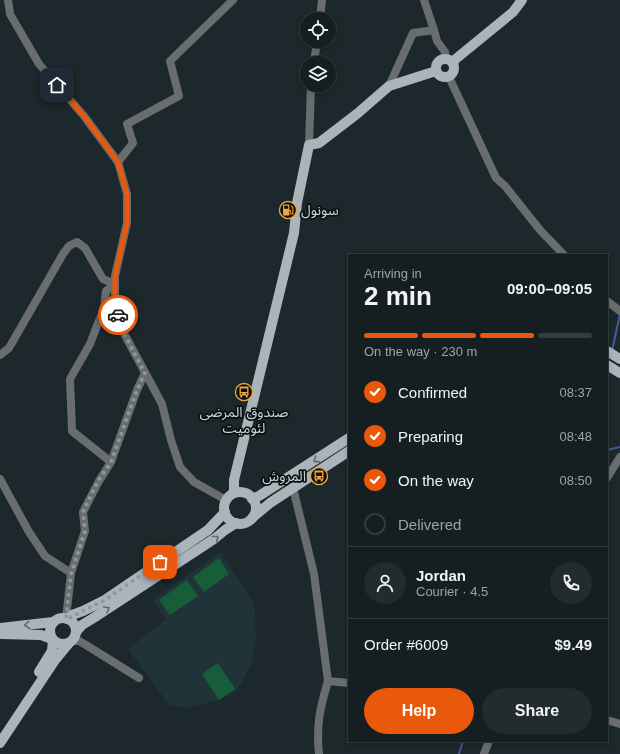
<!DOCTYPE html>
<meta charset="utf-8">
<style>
body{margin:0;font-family:Helvetica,"Noto Sans Arabic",sans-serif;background:#222b2d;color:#f1f3f6;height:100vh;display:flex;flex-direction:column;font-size:15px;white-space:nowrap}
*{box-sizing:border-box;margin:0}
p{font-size:13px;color:#9da2a5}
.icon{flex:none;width:22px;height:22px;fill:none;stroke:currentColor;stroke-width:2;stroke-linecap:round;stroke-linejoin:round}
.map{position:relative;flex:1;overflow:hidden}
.panel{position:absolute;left:348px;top:254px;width:260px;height:488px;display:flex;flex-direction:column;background:#151e20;border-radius:0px;box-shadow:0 2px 6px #0003,0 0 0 1px #343c3e}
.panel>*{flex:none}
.tools{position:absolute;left:300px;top:12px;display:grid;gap:8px}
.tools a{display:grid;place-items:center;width:36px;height:36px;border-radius:50%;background:#151e20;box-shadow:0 2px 6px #0003,0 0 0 1px #343c3e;font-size:20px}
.pin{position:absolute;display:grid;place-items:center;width:34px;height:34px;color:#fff;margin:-17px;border-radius:8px;box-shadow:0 2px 6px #0006}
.courier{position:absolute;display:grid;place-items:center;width:40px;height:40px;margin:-20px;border:3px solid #ea580c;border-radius:50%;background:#fff;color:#222;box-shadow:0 1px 5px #0007}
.head em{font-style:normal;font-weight:700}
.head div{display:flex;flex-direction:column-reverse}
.head{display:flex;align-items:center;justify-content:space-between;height:68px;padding:0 16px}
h1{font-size:26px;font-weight:700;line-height:30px}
.bar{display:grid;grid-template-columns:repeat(4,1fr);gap:6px 4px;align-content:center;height:48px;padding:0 16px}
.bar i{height:5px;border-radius:3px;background:#343c3e}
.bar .current{background:#ea580c}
.bar p{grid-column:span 4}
.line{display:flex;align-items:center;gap:10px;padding:0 16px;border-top:1px solid #343c3e}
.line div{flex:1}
.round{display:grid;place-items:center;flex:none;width:42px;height:42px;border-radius:21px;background:#222b2d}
ol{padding:0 16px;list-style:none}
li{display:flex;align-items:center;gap:12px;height:44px}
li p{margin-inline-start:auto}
li .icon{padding:4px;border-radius:50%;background:#ea580c;color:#fff;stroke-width:4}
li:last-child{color:#9da2a5}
li i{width:22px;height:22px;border:2px solid #343c3e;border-radius:50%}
.action{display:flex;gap:8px;margin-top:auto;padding:8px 16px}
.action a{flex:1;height:46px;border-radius:24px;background:#ea580c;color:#fff;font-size:16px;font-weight:700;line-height:46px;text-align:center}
.action a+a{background:#222b2d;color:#f1f3f6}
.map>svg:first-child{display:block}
.built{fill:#1f3338}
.green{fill:#185d39}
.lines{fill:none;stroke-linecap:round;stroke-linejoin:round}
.stream{stroke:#44589d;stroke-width:2}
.minor{stroke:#696d70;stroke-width:8}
.tertiary{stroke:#696d70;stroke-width:8}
.primary{stroke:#abb4bb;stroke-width:10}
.oneway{stroke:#636a6e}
.done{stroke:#8f989a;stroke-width:4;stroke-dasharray:0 7.2}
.route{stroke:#ea580c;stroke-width:5}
.labels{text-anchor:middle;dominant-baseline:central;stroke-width:3.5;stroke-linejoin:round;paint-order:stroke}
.poi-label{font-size:14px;fill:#cdd4d6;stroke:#0b1011;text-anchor:start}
</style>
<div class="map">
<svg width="620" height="754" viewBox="0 0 620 754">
<rect width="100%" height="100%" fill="#1c282b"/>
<polygon class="built" points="220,552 251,598 255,610 256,639 253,660 243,680 236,691 224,698 212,702 187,708 170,706 128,649 166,619 153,600"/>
<g class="green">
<polygon points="219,558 229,574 204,592 193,577"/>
<polygon points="187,580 198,596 170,615 159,600"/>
<polygon points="218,663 235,689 219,700 202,674"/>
</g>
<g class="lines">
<g class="stream">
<polyline points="612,351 620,314"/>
<polyline points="607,450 620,447"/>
<polyline points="459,754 463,741"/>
</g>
<g class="minor">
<polyline points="8,0 10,14 39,64 84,116 118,162 127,194 127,223 115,276 115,304 120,326 162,404 171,440 180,467 194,482 226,500"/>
<polyline points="424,0 434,30 437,41 445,52 446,59"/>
<polyline points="389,86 413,33 434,30"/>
<polyline points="118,162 133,143 127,124 179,96 170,61 233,0"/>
<polyline points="0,355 9,348 63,254 69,246 77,242 85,248 103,279 115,284 106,291 104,308 90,344 70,379 72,431 111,462 99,481 83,512 85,531 71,573"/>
<polyline points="111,462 137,390 145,373"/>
<polyline points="607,478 620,457"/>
<polyline points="0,479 29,532 45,556 71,573 66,619"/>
<polyline points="293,488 314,574 328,681 349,683"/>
<polyline points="72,641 79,641 86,645 139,678"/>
<polyline points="607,720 620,724"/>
<path d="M319,754C316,725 320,708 328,681"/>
<polyline points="484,754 489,741"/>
</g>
<g class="tertiary">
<polyline points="320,19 322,0"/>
<polyline points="314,63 317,41"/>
<polyline points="449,77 496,178 505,186 540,230 564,255"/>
<polyline points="309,145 311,85"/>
<polyline points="607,301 620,311"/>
</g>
<g class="primary">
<circle cx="445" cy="68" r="9"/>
<polyline points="452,62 513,12 522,0"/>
<polyline points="607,351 620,359"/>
<polyline points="607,365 620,373"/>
<circle cx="240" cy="508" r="16"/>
<polyline points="234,493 234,480 294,233 297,203 309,145 319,143 358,113 389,86 436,71"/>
<polyline points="252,499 259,496 349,438"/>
<polyline points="252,518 270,503 349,451"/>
<circle cx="63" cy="631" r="13"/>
<polyline points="67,619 72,615 83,611 105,600 208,530 225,512"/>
<polyline points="0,628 53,622"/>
<polyline points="76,632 82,625 95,617 214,539 225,530 236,523"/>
<polyline points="0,634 41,635 52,639"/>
<polyline points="39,672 52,651 53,640"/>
<polyline points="0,743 55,660 69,643"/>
</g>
</g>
<defs><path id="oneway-chevron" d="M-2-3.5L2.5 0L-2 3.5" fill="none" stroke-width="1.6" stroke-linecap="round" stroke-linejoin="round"/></defs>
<g class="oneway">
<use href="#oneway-chevron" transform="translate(316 460) rotate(147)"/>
<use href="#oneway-chevron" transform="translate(216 538) rotate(-38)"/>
<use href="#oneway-chevron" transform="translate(107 609) rotate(-30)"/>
<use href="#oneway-chevron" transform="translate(27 625) rotate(174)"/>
</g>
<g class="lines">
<polyline class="done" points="118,315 120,326 145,373 137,390 111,462 98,481 83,512 85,531 71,574 66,618 67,619 105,600 160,562"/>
<polyline class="route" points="57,85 84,116 118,162 127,194 127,223 115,276 115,304 118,315"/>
</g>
<defs>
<g id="fuel-ring" transform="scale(0.9)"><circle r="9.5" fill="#0b1011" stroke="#f0a63f" stroke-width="1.5"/><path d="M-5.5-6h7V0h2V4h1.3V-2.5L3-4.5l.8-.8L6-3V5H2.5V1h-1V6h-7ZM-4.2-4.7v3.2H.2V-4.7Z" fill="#f0a63f"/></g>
<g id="bus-ring" transform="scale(0.9)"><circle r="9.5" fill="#0b1011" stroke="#f0a63f" stroke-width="1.5"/><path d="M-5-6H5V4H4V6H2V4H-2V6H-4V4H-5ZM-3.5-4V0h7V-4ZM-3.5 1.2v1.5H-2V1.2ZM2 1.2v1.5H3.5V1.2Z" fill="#f0a63f"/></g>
</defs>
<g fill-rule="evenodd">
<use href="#fuel-ring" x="288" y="210"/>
<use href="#bus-ring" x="244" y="392"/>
<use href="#bus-ring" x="319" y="476"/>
</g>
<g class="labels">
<g class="poi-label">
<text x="301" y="210">سونول</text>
<text x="244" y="412" text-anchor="middle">صندوق المرضى<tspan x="244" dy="16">لئوميت</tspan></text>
<text x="306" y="476" text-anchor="end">المروش</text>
</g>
</g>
</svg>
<div class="tools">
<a><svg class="icon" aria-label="locate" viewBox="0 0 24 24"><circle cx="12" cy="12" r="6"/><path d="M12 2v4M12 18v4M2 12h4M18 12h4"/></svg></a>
<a><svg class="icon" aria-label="layers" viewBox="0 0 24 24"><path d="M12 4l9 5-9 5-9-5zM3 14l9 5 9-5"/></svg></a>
</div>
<div class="pin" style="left:160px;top:562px;background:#ea580c"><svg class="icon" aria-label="bag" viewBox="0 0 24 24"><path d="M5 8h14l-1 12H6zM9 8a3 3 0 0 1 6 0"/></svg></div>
<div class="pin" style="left:57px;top:85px;background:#1f2937"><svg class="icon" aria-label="home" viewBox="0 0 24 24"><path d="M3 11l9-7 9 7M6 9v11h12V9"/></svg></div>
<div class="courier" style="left:118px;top:315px"><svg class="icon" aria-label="car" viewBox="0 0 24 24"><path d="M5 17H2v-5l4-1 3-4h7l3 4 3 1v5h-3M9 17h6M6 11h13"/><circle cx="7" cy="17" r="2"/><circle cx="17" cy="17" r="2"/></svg></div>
<section class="panel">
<div class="head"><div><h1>2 min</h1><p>Arriving in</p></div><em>09:00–09:05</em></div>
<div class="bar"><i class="current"></i><i class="current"></i><i class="current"></i><i></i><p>On the way · 230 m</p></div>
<ol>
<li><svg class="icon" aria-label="check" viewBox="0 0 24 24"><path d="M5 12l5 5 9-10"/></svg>Confirmed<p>08:37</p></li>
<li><svg class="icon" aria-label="check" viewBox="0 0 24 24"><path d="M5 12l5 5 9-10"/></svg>Preparing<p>08:48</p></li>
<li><svg class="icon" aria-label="check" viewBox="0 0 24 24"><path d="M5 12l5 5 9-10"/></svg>On the way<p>08:50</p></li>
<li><i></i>Delivered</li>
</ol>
<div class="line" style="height:72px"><a class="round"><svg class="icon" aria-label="person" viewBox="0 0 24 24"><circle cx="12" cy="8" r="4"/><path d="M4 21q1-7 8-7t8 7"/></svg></a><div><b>Jordan</b><p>Courier · 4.5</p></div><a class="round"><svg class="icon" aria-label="phone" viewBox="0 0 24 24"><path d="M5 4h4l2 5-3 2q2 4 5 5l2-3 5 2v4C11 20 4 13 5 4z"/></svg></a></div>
<div class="line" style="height:52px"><div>Order #6009</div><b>$9.49</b></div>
<div class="action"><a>Help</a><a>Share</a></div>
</section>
</div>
